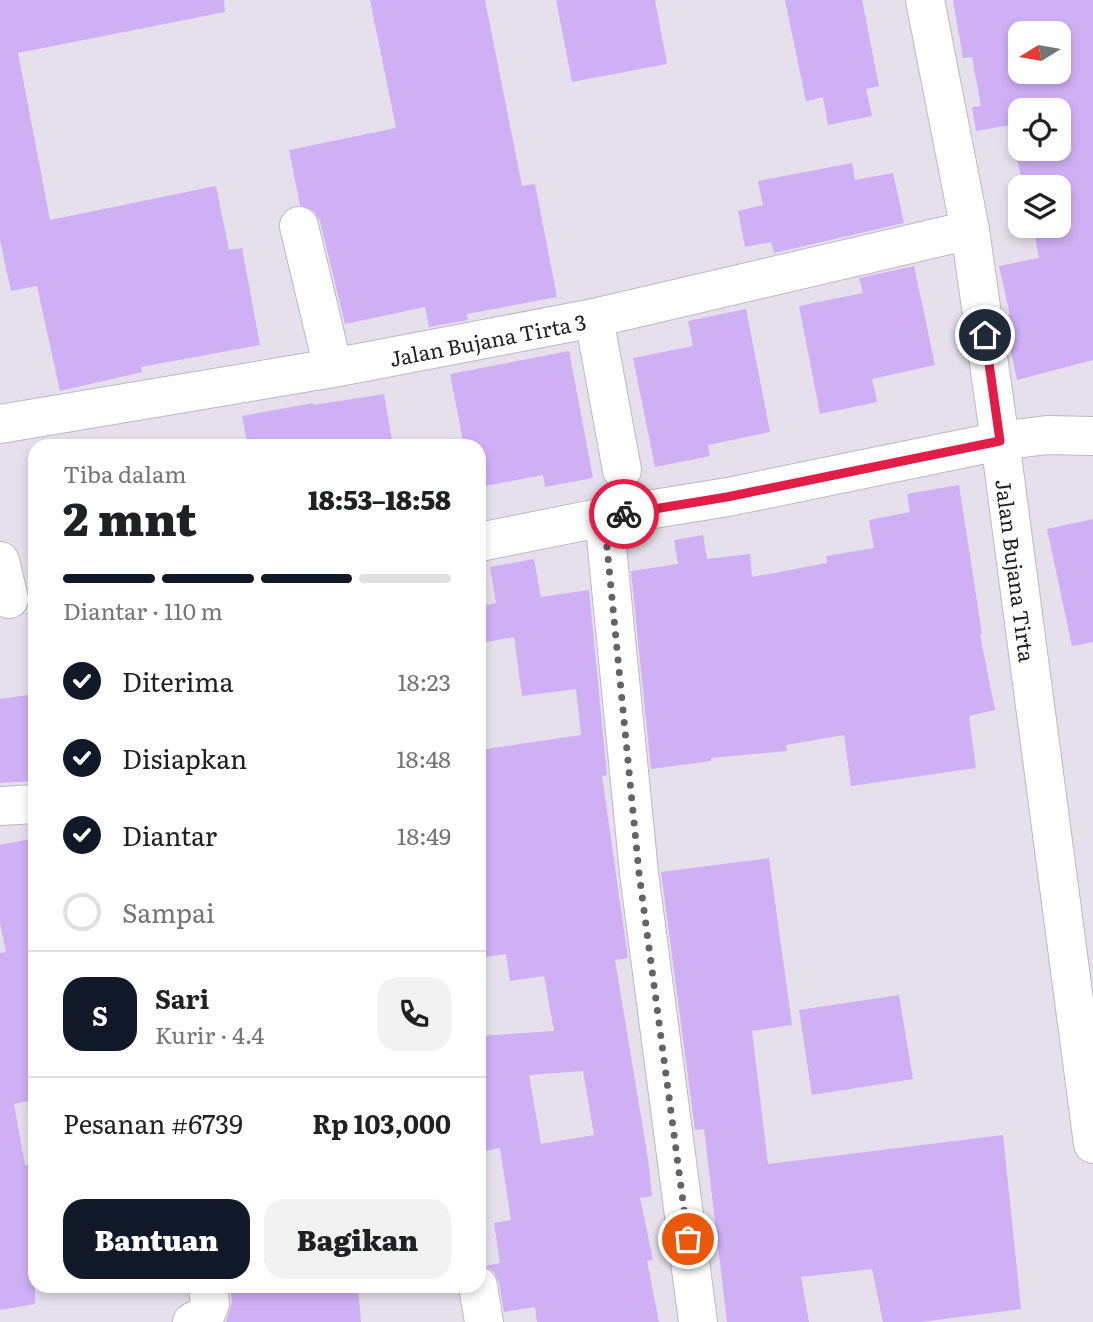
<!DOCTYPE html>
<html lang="id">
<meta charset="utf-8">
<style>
body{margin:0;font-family:Literata,serif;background:#f2f2f2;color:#202124;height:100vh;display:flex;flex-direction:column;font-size:26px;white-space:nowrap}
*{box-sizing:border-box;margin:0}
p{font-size:23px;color:#757577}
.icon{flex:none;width:38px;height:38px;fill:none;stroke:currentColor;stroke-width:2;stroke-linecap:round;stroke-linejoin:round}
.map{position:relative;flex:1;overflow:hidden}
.details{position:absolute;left:28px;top:439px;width:458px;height:854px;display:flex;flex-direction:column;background:#fff;border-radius:21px;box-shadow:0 4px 10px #0003}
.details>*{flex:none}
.needle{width:46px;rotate:259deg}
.tools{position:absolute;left:1008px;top:21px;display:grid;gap:14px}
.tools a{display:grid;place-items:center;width:63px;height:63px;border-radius:14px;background:#fff;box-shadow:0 4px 10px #0003;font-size:35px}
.pin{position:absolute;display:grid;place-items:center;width:60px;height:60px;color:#fff;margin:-30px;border:4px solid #fff;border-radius:50%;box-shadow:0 2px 7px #0007}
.courier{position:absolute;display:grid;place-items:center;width:70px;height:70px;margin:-35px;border:5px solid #e11d48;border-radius:50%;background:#fff;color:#222;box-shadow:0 2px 9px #0007}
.summary em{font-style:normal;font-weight:800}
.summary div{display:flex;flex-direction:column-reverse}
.summary{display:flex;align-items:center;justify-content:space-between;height:119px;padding:0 35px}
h1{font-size:46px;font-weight:800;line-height:52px}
.bar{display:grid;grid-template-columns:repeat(4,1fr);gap:10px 7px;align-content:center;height:84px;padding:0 35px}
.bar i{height:9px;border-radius:5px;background:#e0e0e0}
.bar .on{background:#111827}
.bar p{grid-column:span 4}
.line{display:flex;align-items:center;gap:18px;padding:0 35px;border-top:2px solid #e0e0e0}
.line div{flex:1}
.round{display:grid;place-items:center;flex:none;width:74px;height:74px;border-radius:21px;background:#f2f2f2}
ol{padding:0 35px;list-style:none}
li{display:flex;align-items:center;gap:21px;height:77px}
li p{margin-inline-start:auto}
li .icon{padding:7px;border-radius:50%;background:#111827;color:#fff;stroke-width:4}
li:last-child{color:#757577}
li i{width:38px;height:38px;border:4px solid #e0e0e0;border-radius:50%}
.action{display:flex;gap:14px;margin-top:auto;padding:14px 35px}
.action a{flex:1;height:80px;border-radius:21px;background:#111827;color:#fff;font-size:28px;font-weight:800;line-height:80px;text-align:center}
.action a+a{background:#f2f2f2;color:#202124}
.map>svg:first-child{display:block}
.building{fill:#cfb0f5;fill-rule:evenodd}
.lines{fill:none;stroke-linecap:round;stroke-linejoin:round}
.minor-casing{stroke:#bcb8c2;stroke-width:40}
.minor{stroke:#fff;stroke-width:38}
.done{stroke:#656368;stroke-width:7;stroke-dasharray:0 12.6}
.route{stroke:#e11d48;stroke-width:9}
.labels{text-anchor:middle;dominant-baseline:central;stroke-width:5;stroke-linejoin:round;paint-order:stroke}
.street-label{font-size:21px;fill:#201f22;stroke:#fff}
</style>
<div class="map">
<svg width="1093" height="1322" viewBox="0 0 1093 1322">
<rect width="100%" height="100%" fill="#e5e0eb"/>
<g class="building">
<polygon points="0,0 224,0 225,12 18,53 50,220 216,186 229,250 242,248 260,345 141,367 142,372 60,391 37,286 11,291 0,240"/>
<polygon points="370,0 485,0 522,186 535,184 557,297 467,314 468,320 429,327 425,307 345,324 320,221 314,211 300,205 289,150 396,128"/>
<polygon points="556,0 655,0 667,64 572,82"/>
<polygon points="785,0 862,0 879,86 866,89 872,116 828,125 823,97 806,101"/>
<path d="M953,0H1093V360L1017,380L1004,317L1010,315L999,266L1039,258L1033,226H1059V187H1023L1010,125L976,131L972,107L981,106L972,57L963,58ZM1020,33H1059V72H1020ZM1020,110H1059V149H1020Z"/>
<polygon points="852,163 855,180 893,173 904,223 774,253 771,242 745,247 738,211 763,205 758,181"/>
<polygon points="914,266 935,365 872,379 877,402 820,414 799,306 863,293 859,278"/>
<polygon points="746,309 770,432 708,445 710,456 655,467 633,358 693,346 688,321"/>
<polygon points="569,351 593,478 545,487 543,475 480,487 480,446 464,446 450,374"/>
<polygon points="384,394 393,446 248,446 242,416 313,403 313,405"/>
<polygon points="959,485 982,634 980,635 995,710 969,716 976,768 851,786 844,735 786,745 787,751 711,758 711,761 651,769 631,571 678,564 674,540 703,535 707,559 750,554 752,577 827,563 826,556 874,548 869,520 910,512 907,494"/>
<polygon points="1093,519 1093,642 1072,646 1047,529"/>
<path d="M534,559L541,597L589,590L607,775L602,776L628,958L615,960L648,1159L652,1196L640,1198L653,1260L647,1261L659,1322H537L535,1307L504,1312L499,1282L494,1272L486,1266L500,1263L494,1223L511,1220L500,1148L480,1152V1036L554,1031L544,976L510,981L506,954L480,958V750L581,735L576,689L522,696L514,637L480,643V606L496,603L490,567ZM583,1071L594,1135L541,1144L529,1075Z"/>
<polygon points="35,694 35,781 0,783 0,699"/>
<polygon points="35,838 35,1100 14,1104 25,1165 35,1163 35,1304 0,1310 0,953 6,952 0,923 0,845"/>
<polygon points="769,858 792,1025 752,1031 768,1164 1003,1135 1021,1309 921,1322 883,1322 872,1269 801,1277 809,1322 727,1322 704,1129 695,1130 661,872"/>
<polygon points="899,995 913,1079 812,1095 799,1010"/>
<polygon points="230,1286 358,1286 361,1322 226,1322 232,1302"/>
</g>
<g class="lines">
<g class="minor-casing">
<g id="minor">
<path id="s1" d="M925,0L970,230L1000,441L1093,1144"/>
<polyline points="299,226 333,368"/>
<polyline points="594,318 622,470"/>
<path id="s2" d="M0,424L333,368L594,318L970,230"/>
<polyline points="604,517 639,873 698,1322"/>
<polyline points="480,542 604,517 728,497 1000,441 1047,435 1093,436"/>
<polyline points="0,561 9,599"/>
<polyline points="0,806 35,804"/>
<polyline points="478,1286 484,1322"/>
<polyline points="192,1322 205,1316 210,1304 208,1286"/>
</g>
</g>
<use href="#minor" class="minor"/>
</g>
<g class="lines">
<polyline class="done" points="624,514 604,517 639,873 688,1239"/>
<polyline class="route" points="624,514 727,497 1000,441 985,335"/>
</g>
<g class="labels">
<g class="street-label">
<text stroke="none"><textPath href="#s2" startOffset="495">Jalan Bujana Tirta 3</textPath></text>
<text stroke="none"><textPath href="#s1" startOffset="578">Jalan Bujana Tirta</textPath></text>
</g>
</g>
</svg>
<div class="tools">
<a><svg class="needle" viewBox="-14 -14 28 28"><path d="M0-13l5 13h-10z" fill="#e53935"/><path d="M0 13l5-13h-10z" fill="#757577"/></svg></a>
<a><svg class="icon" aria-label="locate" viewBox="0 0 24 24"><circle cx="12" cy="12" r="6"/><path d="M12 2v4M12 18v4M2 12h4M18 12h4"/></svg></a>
<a><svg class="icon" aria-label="layers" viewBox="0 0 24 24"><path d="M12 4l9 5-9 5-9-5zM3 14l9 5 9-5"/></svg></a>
</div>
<div class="pin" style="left:688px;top:1239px;background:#ea580c"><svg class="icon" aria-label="bag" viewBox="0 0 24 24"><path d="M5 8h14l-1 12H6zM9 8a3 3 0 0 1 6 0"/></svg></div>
<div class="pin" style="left:985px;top:335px;background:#1f2937"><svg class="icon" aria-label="home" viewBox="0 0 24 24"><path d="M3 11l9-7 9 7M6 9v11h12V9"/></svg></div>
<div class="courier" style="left:624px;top:514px"><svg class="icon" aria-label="bike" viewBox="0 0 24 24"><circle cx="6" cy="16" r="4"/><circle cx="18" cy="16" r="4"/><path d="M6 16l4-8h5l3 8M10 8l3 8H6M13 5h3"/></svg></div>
<section class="details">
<div class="summary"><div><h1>2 mnt</h1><p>Tiba dalam</p></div><em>18:53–18:58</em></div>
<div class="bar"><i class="on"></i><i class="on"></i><i class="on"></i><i></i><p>Diantar · 110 m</p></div>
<ol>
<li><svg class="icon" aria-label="check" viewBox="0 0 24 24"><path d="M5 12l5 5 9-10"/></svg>Diterima<p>18:23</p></li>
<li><svg class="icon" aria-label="check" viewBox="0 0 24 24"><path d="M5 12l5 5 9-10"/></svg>Disiapkan<p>18:48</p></li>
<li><svg class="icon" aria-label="check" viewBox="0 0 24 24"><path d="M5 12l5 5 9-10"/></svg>Diantar<p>18:49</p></li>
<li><i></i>Sampai</li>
</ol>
<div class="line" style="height:126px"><b class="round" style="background:#111827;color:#fff">S</b><div><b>Sari</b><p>Kurir · 4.4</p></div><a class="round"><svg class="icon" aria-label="phone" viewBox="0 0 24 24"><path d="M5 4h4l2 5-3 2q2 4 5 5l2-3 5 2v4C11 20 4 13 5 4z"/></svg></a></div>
<div class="line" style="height:91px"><div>Pesanan #6739</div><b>Rp 103,000</b></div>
<div class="action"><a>Bantuan</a><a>Bagikan</a></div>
</section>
</div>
